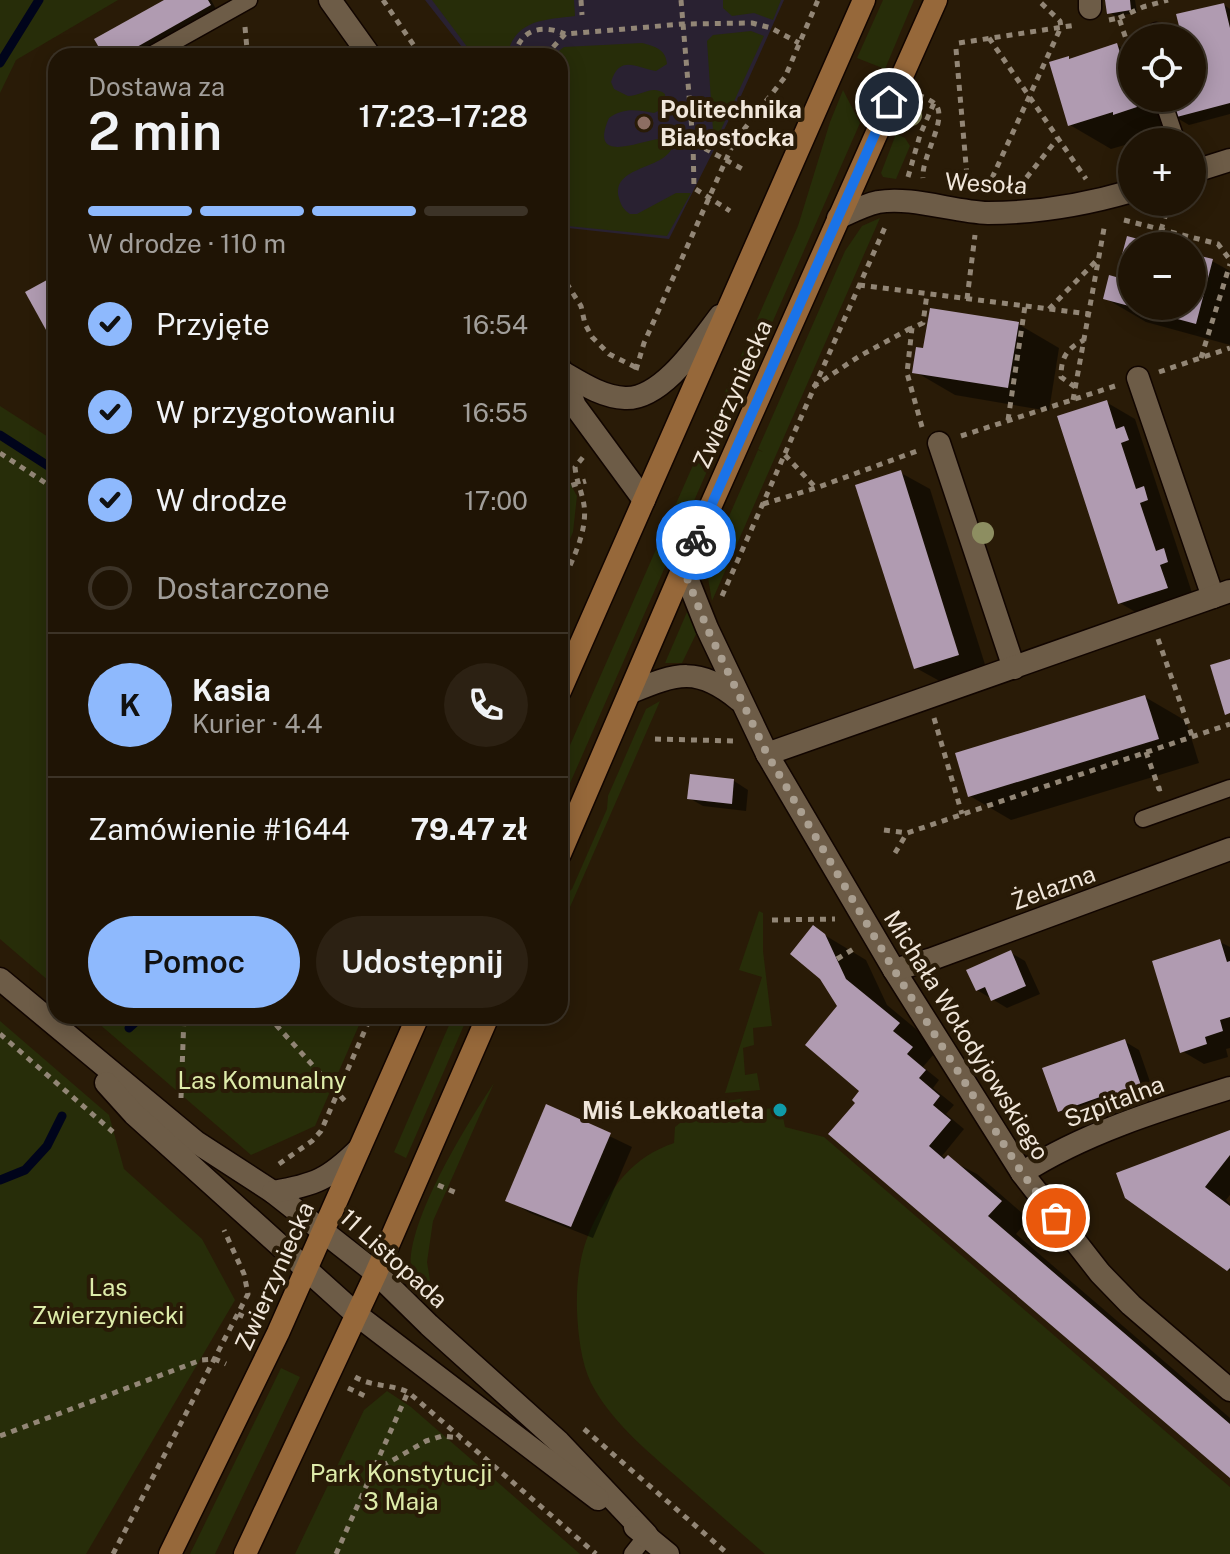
<!DOCTYPE html>
<html lang="pl">
<meta charset="utf-8">
<style>
body{margin:0;font-family:"Public Sans",sans-serif;background:#2c2113;color:#f1f3f6;height:100vh;display:flex;flex-direction:column;font-size:30px;white-space:nowrap}
*{box-sizing:border-box;margin:0}
p{font-size:26px;color:#a19e9a}
.icon{flex:none;width:44px;height:44px;fill:none;stroke:currentColor;stroke-width:2;stroke-linecap:round;stroke-linejoin:round}
.map{position:relative;flex:1;overflow:hidden}
.details{position:absolute;left:48px;top:48px;width:520px;height:976px;display:flex;flex-direction:column;background:#1f1405;border-radius:24px;box-shadow:0 4px 20px #0003,0 0 0 2px #3c3327}
.details>*{flex:none}
.buttons{position:absolute;left:1118px;top:24px;display:grid;gap:16px}
.buttons a{display:grid;place-items:center;width:88px;height:88px;border-radius:50%;background:#1f1405;box-shadow:0 4px 20px #0003,0 0 0 2px #3c3327;font-size:40px}
.pin{position:absolute;display:grid;place-items:center;width:68px;height:68px;color:#fff;margin:-34px;border:4px solid #fff;border-radius:50%;box-shadow:0 2px 8px #0007}
.courier{position:absolute;display:grid;place-items:center;width:80px;height:80px;margin:-40px;border:6px solid #1a73e8;border-radius:50%;background:#fff;color:#222;box-shadow:0 2px 10px #0007}
.overview em{font-style:normal;font-weight:600}
.overview div{display:flex;flex-direction:column-reverse}
.overview{display:flex;align-items:center;justify-content:space-between;height:136px;padding:0 40px}
h1{font-size:52px;font-weight:600;line-height:60px}
.bar{display:grid;grid-template-columns:repeat(4,1fr);gap:12px 8px;align-content:center;height:96px;padding:0 40px}
.bar i{height:10px;border-radius:6px;background:#3c3327}
.bar .current{background:#8eb9fd}
.bar p{grid-column:span 4}
.line{display:flex;align-items:center;gap:20px;padding:0 40px;border-top:2px solid #3c3327}
.line div{flex:1}
.round{display:grid;place-items:center;flex:none;width:84px;height:84px;border-radius:42px;background:#2c2113}
ol{padding:0 40px;list-style:none}
li{display:flex;align-items:center;gap:24px;height:88px}
li p{margin-inline-start:auto}
li .icon{padding:8px;border-radius:50%;background:#8eb9fd;color:#111;stroke-width:4}
li:last-child{color:#a19e9a}
li i{width:44px;height:44px;border:4px solid #3c3327;border-radius:50%}
.action{display:flex;gap:16px;margin-top:auto;padding:16px 40px}
.action a{flex:1;height:92px;border-radius:48px;background:#8eb9fd;color:#111;font-size:32px;font-weight:600;line-height:92px;text-align:center}
.action a+a{background:#2c2113;color:#f1f3f6}
.map>svg:first-child{display:block}
.education{fill:#292131}
.green{fill:#272d09}
.shadow{fill:#0007}
.lines{fill:none;stroke-linecap:round;stroke-linejoin:round}
.stream{stroke:#00041b;stroke-width:9}
.building{fill:#b09bb1}
.service-casing{stroke:#110500;stroke-width:19}
.minor-casing{stroke:#110500;stroke-width:25}
.tertiary-casing{stroke:#110500;stroke-width:25}
.secondary-casing{stroke:#110500;stroke-width:25}
.path{stroke:#928676;stroke-width:5;stroke-dasharray:6 6;stroke-linecap:butt}
.service{stroke:#6d5c47;stroke-width:16}
.minor{stroke:#6d5c47;stroke-width:22}
.tertiary{stroke:#6d5c47;stroke-width:22}
.secondary{stroke:#96683a;stroke-width:22}
.tree{fill:#8d8e61}
.done{stroke:#aa9f90;stroke-width:8;stroke-dasharray:0 14.4}
.route{stroke:#1a73e8;stroke-width:10}
.education-dot{fill:#8d6e63;stroke:#291b07;stroke-width:3}
.culture-dot{fill:#0f9aa8;stroke:#291b07;stroke-width:3}
.labels{text-anchor:middle;dominant-baseline:central;stroke-width:8;stroke-linejoin:round;paint-order:stroke}
.poi-label{font-size:24px;font-weight:bold;fill:#f0e6da;stroke:#291b07;text-anchor:start}
.street-label{font-size:24px;fill:#f0e6da;stroke:#291b07}
.park-label{font-size:24px;fill:#deecaa;stroke:#291b07}
</style>
<div class="map">
<svg width="1230" height="1554" viewBox="0 0 1230 1554">
<rect width="100%" height="100%" fill="#291b07"/>
<polygon class="education" points="425,0 784,0 740,98 669,239 568,228 560,223 560,56 469,56"/>
<g class="green">
<polygon points="0,0 118,0 16,60 0,93"/>
<path d="M432,0H574L575,16C544,20 515,19 507,56H474Z"/>
<polygon points="723,0 781,0 773,20 754,13 732,16 723,8"/>
<polygon points="883,0 914,0 885,69 857,58"/>
<polygon points="751,31 764,36 714,145 707,41 713,35"/>
<path d="M642,43C654,46 666,49 667,64L656,71C636,68 620,54 611,82L614,89L628,96C642,96 652,84 665,94L666,107L654,113C637,110 624,107 609,118C588,165 640,141 658,139C666,139 664,139 670,144L671,150C659,170 611,167 619,198C621,206 624,210 630,214H637L676,193H691L667,236L568,226L560,221V56H552L564,47Z"/>
<polygon points="843,90 860,123 560,806 560,768 798,226 830,122"/>
<polygon points="896,134 905,138 910,146 896,179 883,177 881,173"/>
<polygon points="880,218 712,601 708,578 709,562 758,450 763,452 758,449 845,251 862,226"/>
<polygon points="0,406 56,442 56,987 0,939"/>
<polygon points="560,466 577,496 573,532 560,563"/>
<polygon points="687,612 698,630 682,663 665,663"/>
<polygon points="660,701 560,930 562,898 572,889 607,809 608,796 646,709"/>
<polygon points="759,911 763,913 763,951 772,1026 753,1028 754,1045 743,1048 745,1075 757,1073 760,1090 725,1093 762,977 739,970"/>
<polygon points="90,1016 363,1016 315,1126 251,1155"/>
<polygon points="453,1016 468,1016 406,1158 394,1152"/>
<polygon points="0,1021 109,1115 124,1169 202,1239 235,1300 86,1554 0,1554"/>
<path d="M494,1083L433,1221L427,1262L433,1298L431,1308C426,1298 415,1286 412,1275C400,1230 469,1121 494,1083Z"/>
<path d="M745,1098L747,1111L781,1107L785,1127L824,1137L1230,1487V1554H765C735,1528 706,1503 677,1477C645,1449 611,1421 591,1383C581,1362 578,1334 577,1311C576,1280 580,1250 594,1222C613,1185 633,1157 674,1143L675,1127L695,1111L721,1117L728,1101Z"/>
<polygon points="281,1368 300,1377 215,1554 190,1554"/>
<polygon points="387,1391 411,1407 580,1554 295,1554 364,1410"/>
</g>
<g class="shadow">
<polygon points="168,0 211,0 216,9 133,56 106,56"/>
<polygon points="1107,0 1135,0 1137,13 1115,16 1109,12"/>
<polygon points="1224,5 1230,9 1230,114 1189,125 1172,115 1177,130 1111,149 1070,125 1068,58 1072,60 1117,45 1132,54 1132,98 1192,98 1192,38 1184,38"/>
<polygon points="1128,238 1156,246 1132,246 1132,306 1192,306 1192,256 1212,261 1230,271 1230,345 1146,322 1105,298 1117,279"/>
<polygon points="1018,324 1059,348 1049,411 955,395 914,371 925,350"/>
<polygon points="1106,402 1135,419 1196,605 1149,620 1120,603"/>
<polygon points="901,473 930,489 987,671 945,684 916,668"/>
<polygon points="1145,697 1186,721 1199,763 1011,820 970,796"/>
<polygon points="734,781 748,790 746,811 703,806 689,798"/>
<polygon points="813,928 866,960 887,1005 939,1048 923,1067 939,1080 933,1088 954,1105 946,1114 964,1129 942,1156 977,1174 1029,1219 1016,1234 1230,1418 1230,1475 858,1103 862,1091 840,1006"/>
<polygon points="1220,942 1230,947 1230,1048 1226,1049 1228,1057 1204,1064 1182,1051"/>
<polygon points="1011,953 1025,961 1040,994 1007,1008 977,990"/>
<polygon points="1124,1041 1139,1050 1156,1099 1133,1107 1124,1101 1074,1119 1059,1110"/>
<polygon points="547,1106 632,1147 593,1238 530,1213 508,1200"/>
<polygon points="1230,1132 1230,1195 1226,1200 1230,1204 1230,1271 1126,1197"/>
</g>
<g class="lines">
<g class="stream">
<polyline points="0,63 39,0"/>
<polyline points="0,435 56,471"/>
<polyline points="129,1028 142,1016"/>
<polyline points="0,1180 25,1170 47,1146 62,1116"/>
</g>
</g>
<g class="building">
<polygon points="164,0 208,0 211,5 121,56 104,56 94,39"/>
<polygon points="1105,0 1130,0 1131,10 1107,14"/>
<polygon points="1224,3 1230,28 1230,103 1173,118 1167,98 1192,98 1192,38 1182,38 1176,14"/>
<polygon points="1117,43 1137,107 1113,115 1113,112 1068,126 1049,62 1069,56 1069,59"/>
<polygon points="1127,236 1160,245 1132,246 1132,306 1192,306 1192,254 1213,259 1196,324 1103,299 1109,275 1116,277"/>
<polygon points="56,275 56,348 25,292"/>
<polygon points="930,308 1019,322 1008,388 912,373 916,347 923,348"/>
<polygon points="1107,400 1116,429 1124,426 1129,440 1121,443 1136,489 1144,486 1148,500 1140,503 1156,551 1164,548 1168,562 1160,565 1168,588 1118,604 1057,416"/>
<polygon points="901,470 959,655 914,669 855,485"/>
<polygon points="1230,659 1230,713 1225,715 1210,665"/>
<polygon points="1145,695 1159,739 968,797 955,753"/>
<polygon points="690,774 734,779 732,804 687,799"/>
<polygon points="813,925 825,934 846,979 900,1023 893,1031 913,1047 907,1054 926,1070 919,1078 940,1096 933,1105 951,1120 929,1146 944,1159 948,1155 1002,1201 988,1216 1230,1424 1230,1478 828,1134 855,1103 852,1100 859,1091 805,1045 837,1006 820,979 790,954"/>
<polygon points="1220,939 1227,962 1230,961 1230,1017 1220,1020 1223,1031 1205,1037 1207,1044 1180,1053 1152,961"/>
<polygon points="1011,950 1026,986 991,1001 985,987 976,991 966,970"/>
<polygon points="1125,1039 1143,1091 1117,1100 1114,1092 1058,1112 1042,1068"/>
<polygon points="546,1104 611,1133 571,1227 505,1201"/>
<polygon points="1230,1130 1230,1155 1205,1187 1230,1206 1230,1268 1227,1271 1125,1198 1116,1173"/>
</g>
<g class="lines">
<g class="service-casing">
<g id="service">
<polyline points="1151,38 1156,31"/>
<polyline points="149,56 249,0"/>
<polyline points="1162,98 1177,142"/>
<polyline points="1143,819 1230,788"/>
<polyline points="632,1554 647,1535"/>
</g>
</g>
<g class="minor-casing">
<g id="minor">
<polyline points="330,0 370,56"/>
<polyline points="1090,0 1090,8"/>
<polyline points="1192,172 1230,160"/>
<path d="M838,218C851,212 864,205 878,202C911,196 954,212 988,213C1038,213 1084,205 1132,191"/>
<polyline points="560,368 575,406 644,500"/>
<path d="M562,372C581,383 602,397 625,398C662,400 700,342 720,316"/>
<polyline points="1138,378 1213,597"/>
<polyline points="939,443 1014,668"/>
<polyline points="683,568 707,628 767,754 894,970 1022,1173 1100,1273 1131,1305 1230,1390"/>
<path d="M631,692C677,673 698,666 739,700"/>
<polyline points="767,754 1230,591"/>
<polyline points="894,970 932,959 1230,849"/>
<path d="M1022,1173C1084,1133 1159,1110 1230,1088"/>
</g>
</g>
<g class="tertiary-casing">
<g id="tertiary">
<polyline points="0,979 196,1142 273,1192 376,1273 429,1325 559,1442 647,1535"/>
<polyline points="106,1083 134,1114 357,1315 598,1499"/>
<path d="M273,1192C315,1185 329,1179 359,1149"/>
<polyline points="635,1527 668,1554"/>
</g>
</g>
<g class="secondary-casing">
<g id="secondary">
<polyline points="560,691 864,0"/>
<polyline points="560,854 683,568 936,0"/>
<polyline points="170,1554 278,1333 418,1016"/>
<polyline points="245,1554 376,1273 488,1016"/>
</g>
</g>
<g class="path">
<polyline points="383,0 421,56"/>
<polyline points="581,0 582,15"/>
<polyline points="681,0 693,142 746,171"/>
<polyline points="1119,18 1143,7 1168,0"/>
<polyline points="1109,20 1119,18 1132,57"/>
<polyline points="245,27 247,49 244,52 247,56"/>
<polyline points="989,38 1086,179"/>
<polyline points="959,43 1076,25"/>
<polyline points="956,49 968,188"/>
<polyline points="237,56 244,52"/>
<path d="M515,56C519,29 543,24 565,34"/>
<polyline points="545,56 565,34 683,24 752,23 771,28 799,43"/>
<path d="M918,95C923,97 931,100 935,104C949,118 921,157 923,178"/>
<polyline points="693,142 694,188 730,211"/>
<polyline points="908,177 920,135 934,103"/>
<polyline points="1019,187 1058,138"/>
<polyline points="987,189 1061,27 1060,21 1038,0"/>
<polyline points="1124,220 1218,244 1230,260"/>
<polyline points="1161,230 1168,207"/>
<polyline points="560,273 581,306 585,324 592,337 609,354 637,368"/>
<polyline points="859,285 1089,314"/>
<polyline points="967,299 975,235"/>
<polyline points="1049,309 1098,259"/>
<polyline points="1201,358 1230,264"/>
<polyline points="636,370 644,343 734,142 785,77 818,0"/>
<polyline points="1159,372 1230,348"/>
<polyline points="813,387 858,357 911,328"/>
<path d="M1075,387L1061,377C1061,358 1066,349 1084,340"/>
<polyline points="1073,400 1105,223"/>
<polyline points="1008,420 1025,306"/>
<polyline points="922,427 907,373 912,328 923,323 927,294"/>
<polyline points="961,436 1115,386"/>
<polyline points="0,453 56,490"/>
<polyline points="785,455 816,488"/>
<polyline points="560,489 586,481"/>
<polyline points="763,504 816,488 917,451"/>
<path d="M560,587C571,563 588,532 584,505C582,492 576,480 575,467L584,456"/>
<polyline points="722,596 886,225"/>
<polyline points="1158,639 1192,736"/>
<polyline points="934,718 962,814"/>
<polyline points="655,739 734,741"/>
<polyline points="1146,752 1159,789 1163,788"/>
<polyline points="884,830 907,833"/>
<polyline points="895,853 907,833 1230,724"/>
<polyline points="772,920 835,919"/>
<polyline points="837,959 855,948"/>
<polyline points="268,1016 345,1101"/>
<polyline points="0,1034 113,1132"/>
<polyline points="181,1098 184,1016"/>
<polyline points="279,1164 312,1141 321,1131 371,1016"/>
<polyline points="438,1185 459,1194"/>
<polyline points="238,1314 259,1324"/>
<path d="M355,1377C373,1387 390,1384 408,1392L596,1554"/>
<polyline points="348,1388 365,1396"/>
<polyline points="584,1429 728,1554"/>
<polyline points="0,1436 201,1360 215,1359 226,1364"/>
<polyline points="372,1472 426,1441 442,1436 461,1438"/>
<polyline points="113,1554 248,1294 244,1274 224,1230"/>
<polyline points="336,1554 408,1392"/>
</g>
<use href="#service" class="service"/>
<use href="#minor" class="minor"/>
<use href="#tertiary" class="tertiary"/>
<use href="#secondary" class="secondary"/>
</g>
<g class="tree">
<circle cx="911" cy="115" r="11"/>
<circle cx="983" cy="533" r="11"/>
</g>
<g class="lines">
<polyline class="done" points="696,540 683,568 707,628 767,754 894,970 1022,1173 1056,1218"/>
<polyline class="route" points="696,540 889,102"/>
</g>
<circle class="education-dot" cx="644" cy="123" r="8"/>
<circle class="culture-dot" cx="780" cy="1110" r="8"/>
<g class="labels">
<g class="poi-label">
<text x="660" y="109">Politechnika<tspan x="660" dy="28">Białostocka</tspan></text>
<text x="764" y="1110" text-anchor="end">Miś Lekkoatleta</text>
</g>
<g class="street-label">
<text transform="translate(986 183) rotate(3)">Wesoła</text>
<text transform="translate(732 394) rotate(-66)">Zwierzyniecka</text>
<text transform="translate(1053 887) rotate(-20)">Żelazna</text>
<text transform="translate(967 1035) rotate(58)">Michała Wołodyjowskiego</text>
<text transform="translate(1114 1101) rotate(-21)">Szpitalna</text>
<text transform="translate(394 1258) rotate(42)">11 Listopada</text>
<text transform="translate(274 1276) rotate(-66)">Zwierzyniecka</text>
</g>
<g class="park-label">
<text x="262" y="1080">Las Komunalny</text>
<text x="108" y="1287">Las<tspan x="108" dy="28">Zwierzyniecki</tspan></text>
<text x="401" y="1473">Park Konstytucji<tspan x="401" dy="28">3 Maja</tspan></text>
</g>
</g>
</svg>
<div class="buttons">
<a><svg class="icon" aria-label="locate" viewBox="0 0 24 24"><circle cx="12" cy="12" r="6"/><path d="M12 2v4M12 18v4M2 12h4M18 12h4"/></svg></a>
<a>+</a>
<a>−</a>
</div>
<div class="pin" style="left:1056px;top:1218px;background:#ea580c"><svg class="icon" aria-label="bag" viewBox="0 0 24 24"><path d="M5 8h14l-1 12H6zM9 8a3 3 0 0 1 6 0"/></svg></div>
<div class="pin" style="left:889px;top:102px;background:#1f2937"><svg class="icon" aria-label="home" viewBox="0 0 24 24"><path d="M3 11l9-7 9 7M6 9v11h12V9"/></svg></div>
<div class="courier" style="left:696px;top:540px"><svg class="icon" aria-label="bike" viewBox="0 0 24 24"><circle cx="6" cy="16" r="4"/><circle cx="18" cy="16" r="4"/><path d="M6 16l4-8h5l3 8M10 8l3 8H6M13 5h3"/></svg></div>
<section class="details">
<div class="overview"><div><h1>2 min</h1><p>Dostawa za</p></div><em>17:23–17:28</em></div>
<div class="bar"><i class="current"></i><i class="current"></i><i class="current"></i><i></i><p>W drodze · 110 m</p></div>
<ol>
<li><svg class="icon" aria-label="check" viewBox="0 0 24 24"><path d="M5 12l5 5 9-10"/></svg>Przyjęte<p>16:54</p></li>
<li><svg class="icon" aria-label="check" viewBox="0 0 24 24"><path d="M5 12l5 5 9-10"/></svg>W przygotowaniu<p>16:55</p></li>
<li><svg class="icon" aria-label="check" viewBox="0 0 24 24"><path d="M5 12l5 5 9-10"/></svg>W drodze<p>17:00</p></li>
<li><i></i>Dostarczone</li>
</ol>
<div class="line" style="height:144px"><b class="round" style="background:#8eb9fd;color:#111">K</b><div><b>Kasia</b><p>Kurier · 4.4</p></div><a class="round"><svg class="icon" aria-label="phone" viewBox="0 0 24 24"><path d="M5 4h4l2 5-3 2q2 4 5 5l2-3 5 2v4C11 20 4 13 5 4z"/></svg></a></div>
<div class="line" style="height:104px"><div>Zamówienie #1644</div><b>79.47 zł</b></div>
<div class="action"><a>Pomoc</a><a>Udostępnij</a></div>
</section>
</div>
